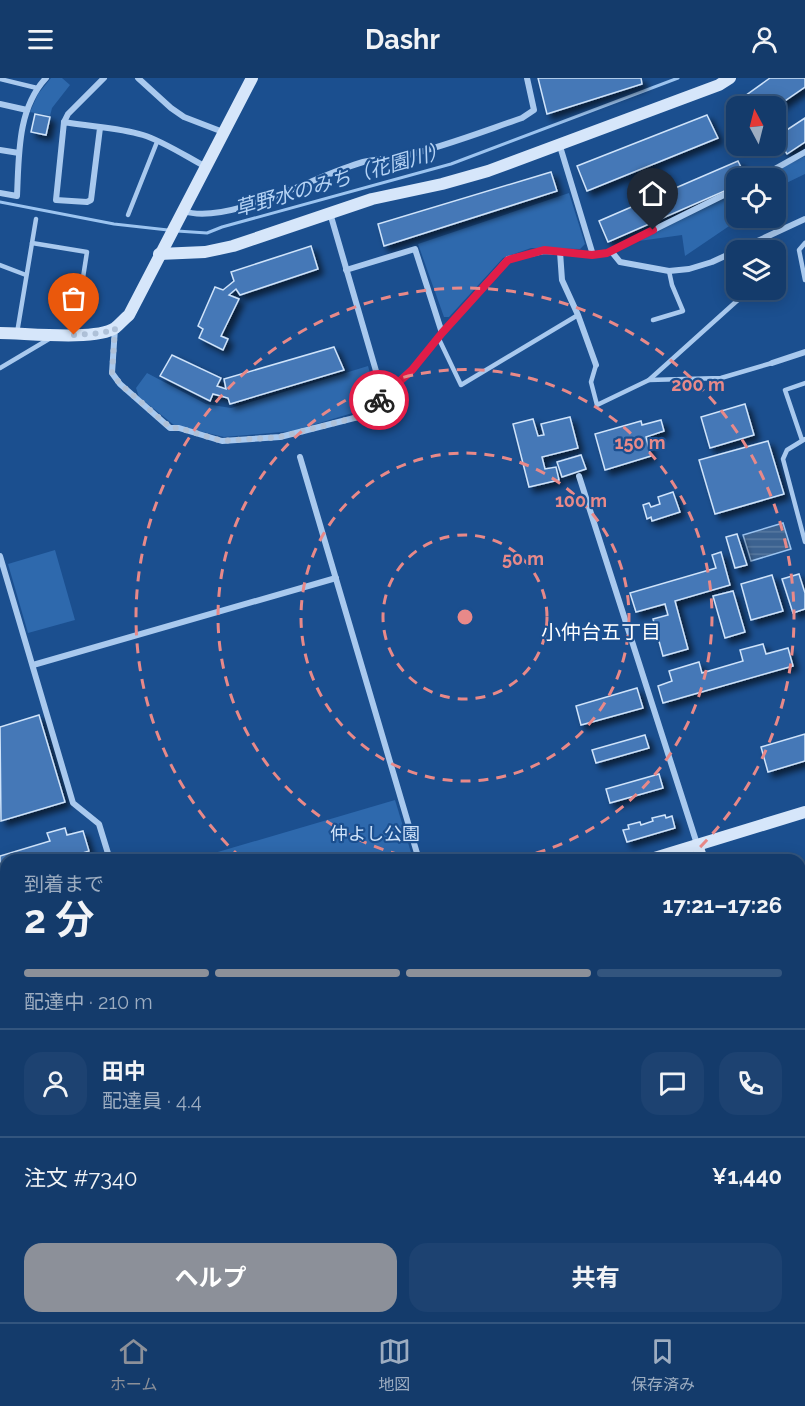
<!DOCTYPE html>
<html lang="ja">
<meta charset="utf-8">
<style>
body{margin:0;font-family:Raleway,"Noto Sans JP",sans-serif;background:#1d4271;color:#f1f3f6;height:100vh;display:flex;flex-direction:column;font-size:22px;white-space:nowrap}
*{box-sizing:border-box;margin:0}
p{font-size:20px;color:#9dadc1}
.icon{flex:none;width:33px;height:33px;fill:none;stroke:currentColor;stroke-width:2;stroke-linecap:round;stroke-linejoin:round}
.map{position:relative;flex:1;overflow:hidden}
.sheet{position:absolute;left:0px;top:776px;width:806px;height:470px;display:flex;flex-direction:column;background:#143b6b;border-radius:18px 18px 0 0;box-shadow:0 3px 15px #0003,0 0 0 2px #33557e}
.sheet>*{flex:none}
.needle{width:39px;rotate:353deg}
.fabs{position:absolute;left:726px;top:18px;display:grid;gap:12px}
.fabs a{display:grid;place-items:center;width:60px;height:60px;border-radius:12px;background:#143b6b;box-shadow:0 3px 15px #0003,0 0 0 2px #33557e;font-size:30px}
.pin{position:absolute;display:grid;place-items:center;width:51px;height:51px;color:#fff;margin:-62px -26px;border-radius:50% 50% 50% 0;rotate:-45deg;box-shadow:0 0 6px #0007}
.pin .icon{rotate:45deg}
.courier{position:absolute;display:grid;place-items:center;width:60px;height:60px;margin:-30px;border:4px solid #e11d48;border-radius:50%;background:#fff;color:#222;box-shadow:0 2px 8px #0007}
.head em{font-style:normal;font-weight:700}
.head div{display:flex;flex-direction:column-reverse}
.head{display:flex;align-items:center;justify-content:space-between;height:102px;padding:0 24px}
h1{font-size:39px;font-weight:700;line-height:45px}
.bar{display:grid;grid-template-columns:repeat(4,1fr);gap:9px 6px;align-content:center;height:72px;padding:0 24px}
.bar i{height:8px;border-radius:4px;background:#33557e}
.bar .selected{background:#8c9099}
.bar p{grid-column:span 4}
.line{display:flex;align-items:center;gap:15px;padding:0 24px;border-top:2px solid #33557e}
.line div{flex:1}
.round{display:grid;place-items:center;flex:none;width:63px;height:63px;border-radius:18px;background:#1d4271}
.primary-button{display:flex;gap:12px;margin-top:auto;padding:12px 24px}
.primary-button a{flex:1;height:69px;border-radius:18px;background:#8c9099;color:#fff;font-size:24px;font-weight:700;line-height:69px;text-align:center}
.primary-button a+a{background:#1d4271;color:#f1f3f6}
header{display:flex;justify-content:space-between;align-items:center;height:78px;padding:0 24px;background:#143b6b;font-size:27px;font-weight:700}
.tabs{display:flex;justify-content:space-around;align-items:center;height:84px;border-top:2px solid #33557e;background:#143b6b;font-size:16px;color:#9dadc1}
.tabs a{display:grid;justify-items:center;gap:3px}
.tabs .selected{color:#8c9099}
.map>svg:first-child{display:block}
.park{fill:#2e69ad}
.water{fill:url(#water-rules);stroke:#9cc4f0;stroke-width:1.5}
.lines{fill:none;stroke-linecap:round;stroke-linejoin:round}
.stream{stroke:#9cc4f0;stroke-width:3}
.building{fill:#4478b7;stroke:#cfe3fa;stroke-width:1.5;filter:url(#shadow)}
.lane{stroke:#a9c9ee;stroke-width:4.5}
.street{stroke:#a9c9ee;stroke-width:6}
.secondary{stroke:#d6e6fa;stroke-width:12}
.done{stroke:#afc1d8;stroke-width:6;stroke-dasharray:0 10.8}
.route{stroke:#e11d48;stroke-width:8}
.ring{fill:none;stroke:#e88989;stroke-width:3;stroke-dasharray:10 8}
.labels{text-anchor:middle;dominant-baseline:central;stroke-width:4.5;stroke-linejoin:round;paint-order:stroke}
.park-label{font-size:18px;fill:#cfe3fa;stroke:#1b4f8f}
.water-label{font-size:20px;font-style:italic;fill:#b5d3f5;stroke:#1b4f8f}
.neighbourhood-label{font-size:20px;fill:#fff;stroke:#1b4f8f}
.centre{fill:#e88989;stroke:#1b4f8f;stroke-width:3}
.ring-label{font-size:18px;text-anchor:middle;font-weight:bold;fill:#e88989;stroke:#1b4f8f;stroke-width:4.5;stroke-linejoin:round;paint-order:stroke}
</style>
<header><svg class="icon" aria-label="menu" viewBox="0 0 24 24"><path d="M4 6h16M4 12h16M4 18h16"/></svg>Dashr<svg class="icon" aria-label="person" viewBox="0 0 24 24"><circle cx="12" cy="8" r="4"/><path d="M4 21q1-7 8-7t8 7"/></svg></header>
<div class="map">
<svg width="805" height="1244" viewBox="0 0 805 1244">
<defs>
<pattern id="water-rules" width="6" height="5" patternUnits="userSpaceOnUse" patternTransform="scale(1.5)"><rect width="6" height="5" fill="#3c6290"/><path d="M0 2.5h6" fill="none" stroke="#597aa1"/></pattern>
<filter id="shadow"><feDropShadow dx="5" dy="5" stdDeviation="3" flood-color="#0009"/></filter>
</defs>
<rect width="100%" height="100%" fill="#1b4f8f"/>
<g class="park">
<polygon points="51,0 62,0 70,7 52,30 50,38 30,34 38,16"/>
<polygon points="805,78 805,96 776,110 776,100 761,100"/>
<polygon points="736,113 736,140 741,140 685,178 682,157 639,163"/>
<polygon points="569,115 585,166 580,171 531,170 503,180 449,239 444,239 418,166"/>
<polygon points="368,288 376,316 359,333 293,353 224,359 174,347 139,319 136,310 147,295 206,326 231,330"/>
<polygon points="55,472 75,542 28,555 8,486"/>
<polygon points="395,722 413,781 194,781"/>
<polygon points="805,1176 805,1244 754,1244 754,1239 800,1239 800,1178"/>
</g>
<polygon class="water" points="783,445 791,471 751,483 743,457"/>
<g class="lines">
<g class="stream">
<polyline points="0,124 114,146 168,152"/>
<polyline points="177,153 207,155 222,149 451,86 678,0"/>
</g>
</g>
<g class="building">
<polygon points="538,0 641,0 642,6 547,36"/>
<polygon points="770,0 805,0 805,9 776,29 742,28 738,23"/>
<polygon points="35,36 50,39 46,57 31,54"/>
<polygon points="707,37 718,60 587,113 577,88"/>
<polygon points="805,40 805,64 787,76 776,59"/>
<polygon points="738,83 746,100 736,100 736,108 608,164 599,143"/>
<polygon points="551,94 557,113 384,168 378,146"/>
<polygon points="311,168 318,191 240,217 236,211 229,217 239,221 221,258 228,261 223,272 199,260 203,251 198,248 215,209 223,212 234,203 231,194"/>
<polygon points="334,269 344,292 230,326 228,320 213,316 210,323 160,298 172,277 221,300 217,308 226,311 224,301"/>
<polygon points="745,326 754,357 710,370 701,339"/>
<polygon points="570,339 578,370 542,379 545,391 556,389 559,402 529,409 513,346 533,341 538,358 544,357 541,346"/>
<polygon points="661,342 664,353 646,359 651,378 605,392 595,356 641,343 642,347"/>
<polygon points="768,363 784,416 715,436 699,382"/>
<polygon points="581,377 586,391 562,399 557,384"/>
<polygon points="673,414 680,434 652,443 651,439 647,441 643,427 649,425 651,429 660,426 658,419"/>
<polygon points="737,456 747,487 735,490 726,459"/>
<polygon points="721,474 730,507 675,523 688,571 663,578 653,541 668,537 665,526 636,534 630,515 716,490 712,477"/>
<polygon points="799,496 805,515 805,531 793,535 782,501"/>
<polygon points="772,497 783,533 751,542 741,506"/>
<polygon points="733,513 745,554 725,560 713,518"/>
<polygon points="763,566 766,576 788,570 793,588 663,625 658,608 672,603 669,593 699,584 702,595 743,583 740,572"/>
<polygon points="637,610 643,630 581,647 576,628"/>
<polygon points="39,637 65,724 1,743 0,649"/>
<polygon points="805,656 805,683 768,694 761,669"/>
<polygon points="645,657 649,670 596,685 592,672"/>
<polygon points="659,696 663,710 610,725 606,711"/>
<polygon points="665,737 666,740 672,738 675,750 627,764 623,752 629,751 628,747 640,744 641,747 653,743 652,740"/>
<polygon points="65,750 67,757 83,753 89,773 61,782 6,782 6,798 0,800 0,778 50,763 47,755"/>
<polygon points="0,1104 6,1119 5,1131 0,1132"/>
</g>
<g class="lines">
<g class="lane">
<polyline points="0,1 37,10"/>
<polyline points="128,137 157,64"/>
<polyline points="32,165 87,174 74,257"/>
<polyline points="805,165 799,172 805,202"/>
<polyline points="0,187 26,197"/>
<polyline points="776,199 783,196"/>
<polyline points="653,242 683,233 672,207 669,193"/>
<polyline points="17,255 36,141"/>
<polyline points="438,259 461,307 578,237"/>
<polyline points="596,287 591,304 597,327 649,302 749,212"/>
<polyline points="0,290 49,261"/>
<polyline points="649,302 721,300 772,285"/>
<polyline points="805,361 787,372 783,381 805,464"/>
<polyline points="802,362 785,312 805,305"/>
<polyline points="800,950 805,970"/>
<polyline points="3,1179 6,1178"/>
<polyline points="136,1239 137,1244"/>
<polyline points="384,1239 386,1244"/>
</g>
<g class="street">
<polyline points="138,0 171,30 184,39 223,54"/>
<polyline points="0,26 27,32"/>
<polyline points="64,44 68,36 104,0"/>
<path d="M100,50L91,122L87,124L56,122L64,44C91,49 117,49 143,57C163,63 187,79 206,89"/>
<polyline points="559,65 593,177"/>
<polyline points="0,72 19,75"/>
<polyline points="759,100 805,74"/>
<path d="M0,115L17,118C19,78 17,31 46,0"/>
<path d="M183,133C229,148 316,97 363,84C376,81 391,81 404,78C443,69 484,53 522,40L534,32L527,0"/>
<polyline points="330,135 383,317 412,292 442,255 508,181 544,173 560,174"/>
<polyline points="611,173 620,184 669,193 689,191 712,184 805,141"/>
<polyline points="346,192 415,171 442,255"/>
<polyline points="115,250 112,295 120,306 170,350 179,350 222,363 280,359 362,338 383,317"/>
<polyline points="772,285 805,274"/>
<polyline points="596,287 578,237 562,202 560,174 593,177 607,175 736,111"/>
<polyline points="300,379 419,782"/>
<polyline points="579,398 697,766"/>
<polyline points="0,478 73,725 99,746 110,782"/>
<polyline points="33,587 336,500"/>
<polyline points="800,821 805,819"/>
<polyline points="800,893 805,891"/>
<polyline points="0,1064 6,1062"/>
<polyline points="0,1079 6,1098"/>
<polyline points="0,1138 6,1136"/>
<polyline points="52,1239 54,1244"/>
<polyline points="219,1239 221,1244"/>
<polyline points="751,1239 751,1244"/>
<polyline points="363,1244 379,1239"/>
<polyline points="450,1244 455,1239"/>
</g>
<g class="secondary">
<polyline points="159,176 205,174 233,168 372,121 442,106 488,93 719,7 730,0"/>
<path d="M0,255C26,255 95,263 115,250C120,246 124,241 129,237L252,0"/>
<polyline points="697,767 702,782"/>
<polyline points="648,782 805,734"/>
<polyline points="0,978 6,976"/>
</g>
</g>
<g class="lines">
<polyline class="done" points="74,257 103,255 115,250 112,295 120,306 171,350 179,350 222,363 280,359 362,338 379,322"/>
<polyline class="route" points="379,322 412,292 442,255 508,182 544,172 592,177 607,175 653,152"/>
</g>
<g class="ring">
<circle cx="465" cy="539" r="82"/>
<circle cx="465" cy="539" r="164"/>
<path d="M418 781A247 247 0 1 1 512 781"/>
<path d="M241 780A329 329 0 1 1 689 780"/>
</g>
<g class="labels">
<g class="park-label">
<text x="375" y="755">仲よし公園</text>
</g>
<g class="water-label">
<text transform="translate(341 101) rotate(-16)">草野水のみち（花園川）</text>
</g>
<g class="neighbourhood-label">
<text x="601" y="554">小仲台五丁目</text>
</g>
</g>
<circle cx="465" cy="539" r="9" class="centre"/>
<g class="ring-label">
<text x="698" y="313">200 m</text>
<text x="640" y="371">150 m</text>
<text x="581" y="429">100 m</text>
<text x="523" y="487">50 m</text>
</g>
</svg>
<div class="fabs">
<a><svg class="needle" viewBox="-14 -14 28 28"><path d="M0-13l5 13h-10z" fill="#e53935"/><path d="M0 13l5-13h-10z" fill="#9dadc1"/></svg></a>
<a><svg class="icon" aria-label="locate" viewBox="0 0 24 24"><circle cx="12" cy="12" r="6"/><path d="M12 2v4M12 18v4M2 12h4M18 12h4"/></svg></a>
<a><svg class="icon" aria-label="layers" viewBox="0 0 24 24"><path d="M12 4l9 5-9 5-9-5zM3 14l9 5 9-5"/></svg></a>
</div>
<div class="pin" style="left:74px;top:257px;background:#ea580c"><svg class="icon" aria-label="bag" viewBox="0 0 24 24"><path d="M5 8h14l-1 12H6zM9 8a3 3 0 0 1 6 0"/></svg></div>
<div class="pin" style="left:653px;top:152px;background:#1f2937"><svg class="icon" aria-label="home" viewBox="0 0 24 24"><path d="M3 11l9-7 9 7M6 9v11h12V9"/></svg></div>
<div class="courier" style="left:379px;top:322px"><svg class="icon" aria-label="bike" viewBox="0 0 24 24"><circle cx="6" cy="16" r="4"/><circle cx="18" cy="16" r="4"/><path d="M6 16l4-8h5l3 8M10 8l3 8H6M13 5h3"/></svg></div>
<section class="sheet">
<div class="head"><div><h1>2 分</h1><p>到着まで</p></div><em>17:21–17:26</em></div>
<div class="bar"><i class="selected"></i><i class="selected"></i><i class="selected"></i><i></i><p>配達中 · 210 m</p></div>
<div class="line" style="height:108px"><a class="round"><svg class="icon" aria-label="person" viewBox="0 0 24 24"><circle cx="12" cy="8" r="4"/><path d="M4 21q1-7 8-7t8 7"/></svg></a><div><b>田中</b><p>配達員 · 4.4</p></div><a class="round"><svg class="icon" aria-label="chat" viewBox="0 0 24 24"><path d="M4 5h16v11H9l-5 4z"/></svg></a><a class="round"><svg class="icon" aria-label="phone" viewBox="0 0 24 24"><path d="M5 4h4l2 5-3 2q2 4 5 5l2-3 5 2v4C11 20 4 13 5 4z"/></svg></a></div>
<div class="line" style="height:78px"><div>注文 #7340</div><b>¥1,440</b></div>
<div class="primary-button"><a>ヘルプ</a><a>共有</a></div>
</section>
</div>
<nav class="tabs">
<a class="selected"><svg class="icon" aria-label="home" viewBox="0 0 24 24"><path d="M3 11l9-7 9 7M6 9v11h12V9"/></svg>ホーム</a>
<a><svg class="icon" aria-label="map" viewBox="0 0 24 24"><path d="M3 6l6-2 6 2 6-2v14l-6 2-6-2-6 2zM9 4v14M15 6v14"/></svg>地図</a>
<a><svg class="icon" aria-label="saved" viewBox="0 0 24 24"><path d="M7 4h10v16l-5-4-5 4z"/></svg>保存済み</a>
</nav>
